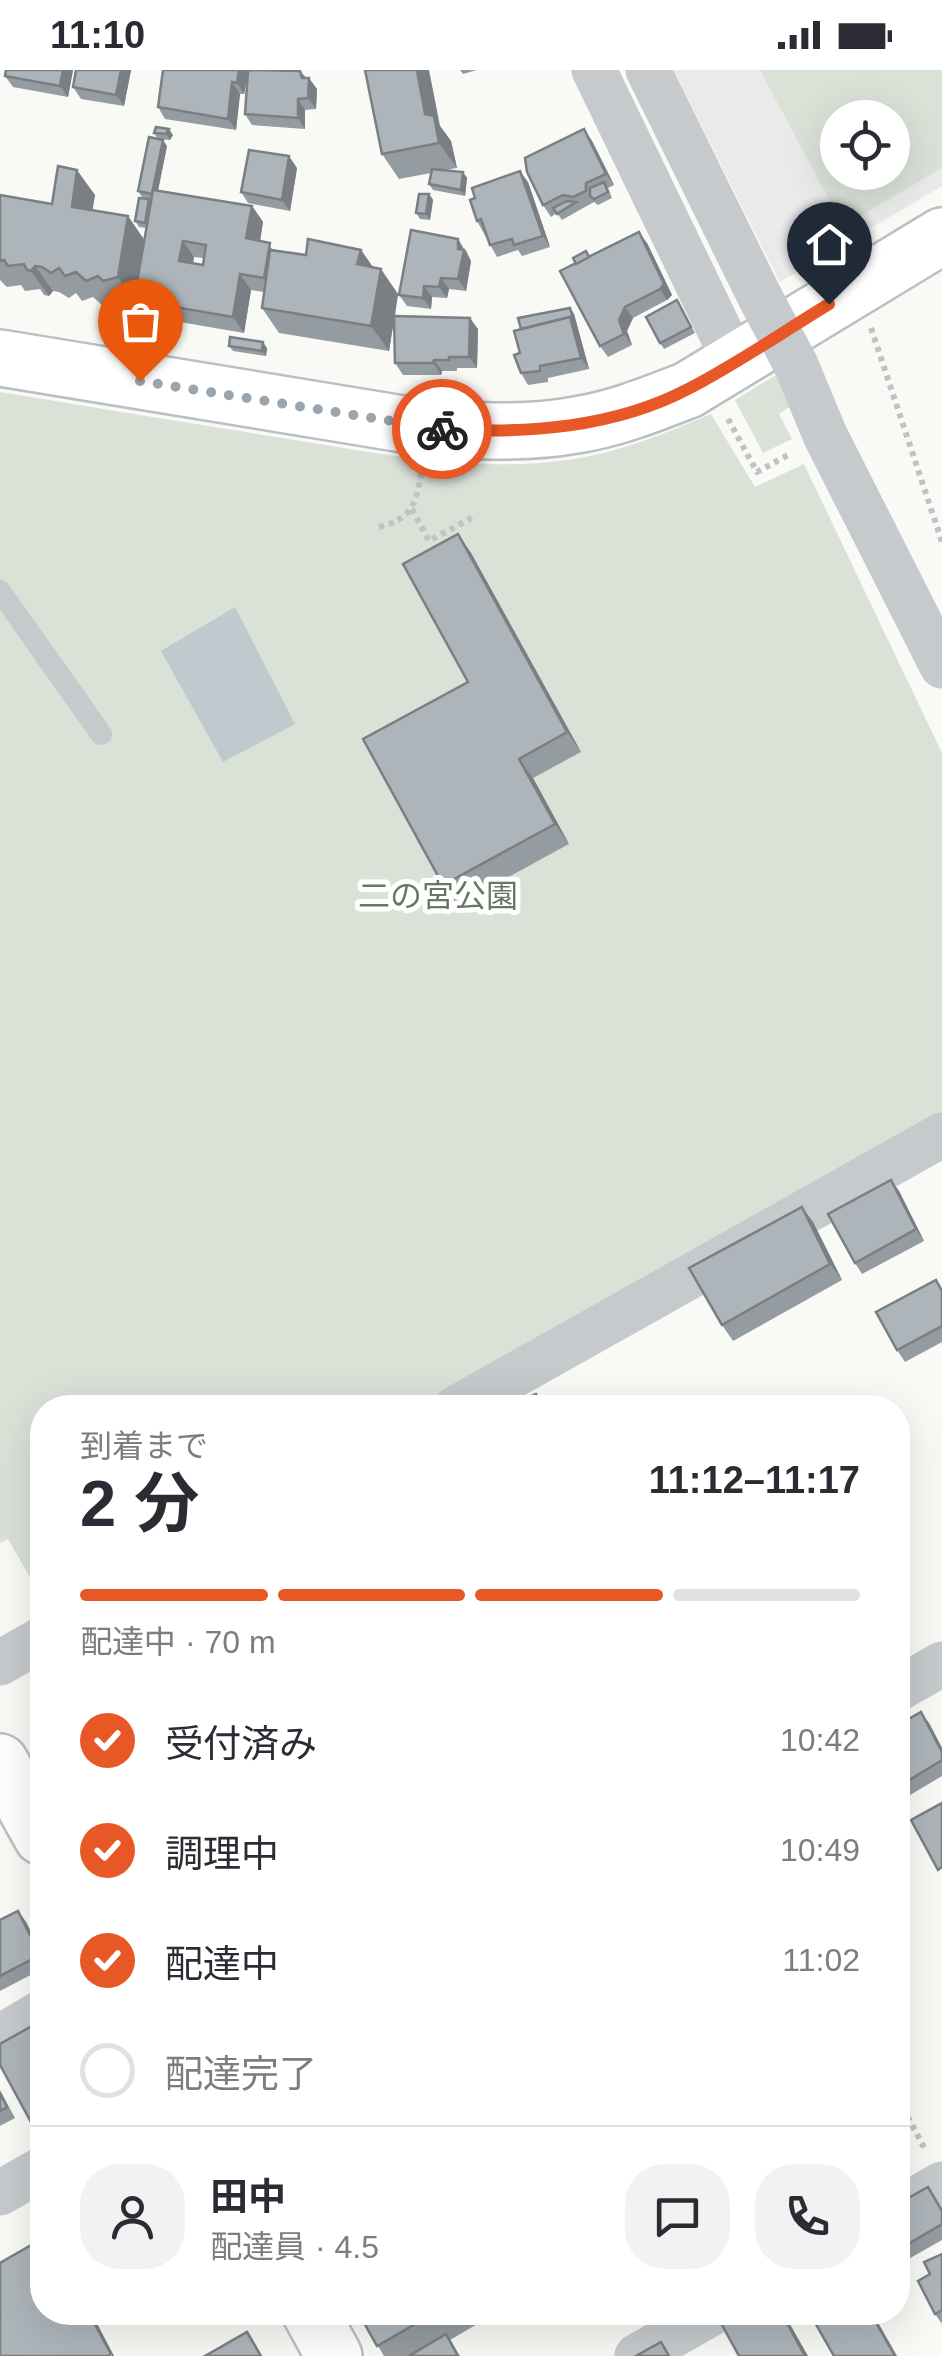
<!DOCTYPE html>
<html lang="ja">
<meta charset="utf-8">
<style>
body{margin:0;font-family:Arial,"Noto Sans JP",sans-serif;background:#f2f2f3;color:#2b2b33;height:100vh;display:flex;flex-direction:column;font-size:38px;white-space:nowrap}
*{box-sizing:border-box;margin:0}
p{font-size:32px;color:#7c7c81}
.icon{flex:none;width:55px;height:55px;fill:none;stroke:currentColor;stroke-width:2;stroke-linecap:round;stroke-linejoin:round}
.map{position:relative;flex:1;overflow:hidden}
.panel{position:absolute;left:30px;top:1325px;width:880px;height:930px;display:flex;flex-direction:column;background:#fff;border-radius:40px;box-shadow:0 10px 40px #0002}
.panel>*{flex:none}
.controls{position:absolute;left:820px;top:30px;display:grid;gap:20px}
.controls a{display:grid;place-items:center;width:90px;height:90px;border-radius:50%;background:#fff;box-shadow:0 10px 40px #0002;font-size:50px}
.pin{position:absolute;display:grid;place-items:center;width:85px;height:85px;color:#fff;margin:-102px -42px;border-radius:50% 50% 50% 0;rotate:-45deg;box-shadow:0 0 10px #0007}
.pin .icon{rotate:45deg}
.courier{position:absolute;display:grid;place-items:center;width:100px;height:100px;margin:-50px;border:8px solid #e85827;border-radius:50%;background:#fff;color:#222;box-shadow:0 2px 12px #0007}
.headline em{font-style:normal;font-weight:700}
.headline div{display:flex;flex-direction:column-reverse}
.headline{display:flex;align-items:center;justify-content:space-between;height:170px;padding:0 50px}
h1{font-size:65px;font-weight:700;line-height:75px}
.bar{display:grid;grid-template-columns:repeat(4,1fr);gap:15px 10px;align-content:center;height:120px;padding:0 50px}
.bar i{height:12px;border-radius:8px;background:#e1e1e2}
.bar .current{background:#e85827}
.bar p{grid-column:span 4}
.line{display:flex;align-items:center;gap:25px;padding:0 50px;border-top:2px solid #e1e1e2}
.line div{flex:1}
.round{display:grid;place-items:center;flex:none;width:105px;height:105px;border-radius:40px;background:#f2f2f3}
ol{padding:0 50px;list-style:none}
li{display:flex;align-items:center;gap:30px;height:110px}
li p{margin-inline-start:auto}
li .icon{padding:10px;border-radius:50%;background:#e85827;color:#fff;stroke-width:4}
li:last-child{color:#7c7c81}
li i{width:55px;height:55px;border:5px solid #e1e1e2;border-radius:50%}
.status{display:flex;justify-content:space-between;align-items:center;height:70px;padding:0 50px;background:#fff;direction:ltr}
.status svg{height:28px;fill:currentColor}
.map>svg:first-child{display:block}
.built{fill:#e9eae9;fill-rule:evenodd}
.green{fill:#dae1d7;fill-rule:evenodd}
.water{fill:#bfcace}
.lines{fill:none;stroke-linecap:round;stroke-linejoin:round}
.secondary-casing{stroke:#bbbfc4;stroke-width:60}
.path{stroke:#c0c2c4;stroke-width:6;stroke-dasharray:5 5;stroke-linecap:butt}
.lane{stroke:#c6cacd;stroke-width:22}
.street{stroke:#c6cacd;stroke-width:45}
.secondary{stroke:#fff;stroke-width:55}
.street-bridge{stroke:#c6cacd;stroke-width:45}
.wall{fill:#959ca1;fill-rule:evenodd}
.shaded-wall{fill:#797f83}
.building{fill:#adb5bb;stroke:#797f83;stroke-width:2.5;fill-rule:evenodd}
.done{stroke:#9aa5ae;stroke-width:10;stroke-dasharray:0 18}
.route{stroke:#e85827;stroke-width:12}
.labels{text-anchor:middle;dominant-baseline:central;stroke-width:10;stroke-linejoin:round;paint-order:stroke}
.park-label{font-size:32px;fill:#667a62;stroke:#fff}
</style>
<div class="status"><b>11:10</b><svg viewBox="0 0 49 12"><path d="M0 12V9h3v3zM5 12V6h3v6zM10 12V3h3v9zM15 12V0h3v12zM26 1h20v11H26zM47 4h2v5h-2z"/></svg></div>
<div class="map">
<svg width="942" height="2286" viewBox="0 0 942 2286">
<rect width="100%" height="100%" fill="#f9f9f6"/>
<path class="built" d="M673,0H942V116L780,212ZM838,48H892V102H838Z"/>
<g class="green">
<path d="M760,0H942V98L843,156ZM838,48H892V102H838Z"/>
<polygon points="776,305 794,334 779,344 792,369 763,383 735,330"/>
<path d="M0,322C98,338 196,354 294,370C383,384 476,403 567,390C618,383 664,364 711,344L755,417L804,394L942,683V1043L418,1337L42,1338V1528L8,1469L0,1473Z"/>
</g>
<polygon class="water" points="235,537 295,654 223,692 161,581"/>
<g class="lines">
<g class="secondary-casing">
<g id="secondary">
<path d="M0,288L427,358C475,361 528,364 576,355C615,349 652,334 688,320L942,166"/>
<polyline points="0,1692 42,1767"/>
<polyline points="310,2242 334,2286"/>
</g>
</g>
<g class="path">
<polyline points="871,258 942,472"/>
<polyline points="728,349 757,402 790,384"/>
<polyline points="412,439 429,471 475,446"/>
<path d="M379,457C411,449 416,435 421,403"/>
<polyline points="898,2029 925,2079"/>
</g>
<polyline class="lane" points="0,521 101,664"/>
<g class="street">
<polyline points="594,0 735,292"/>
<polyline points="648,0 760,227"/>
<polyline points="796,295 825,365 942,596"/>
<polyline points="456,1338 942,1065"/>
<polyline points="0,1593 42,1569"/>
<polyline points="898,1619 942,1594"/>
<polyline points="0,1967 42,1942"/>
<polyline points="0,2123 42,2099"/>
<polyline points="898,2139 942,2114"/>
<polyline points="637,2286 714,2242"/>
</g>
<use href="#secondary" class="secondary"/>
<polyline class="street-bridge" points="760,227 796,295"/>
</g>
<g class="wall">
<polygon points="73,0 68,27 13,17 5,6"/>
<polygon points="131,0 124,36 81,29 73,17"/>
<polygon points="163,0 300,1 317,19 316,39 305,40 305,59 252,55 245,44 247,8 244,24 240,24 236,60 165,49 158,37"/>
<polygon points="460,0 477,0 463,4"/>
<polygon points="440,56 451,71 457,98 445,100 463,102 467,108 465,126 433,120 429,114 431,103 399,109 382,84"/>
<polygon points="584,59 592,71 614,115 608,118 612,128 598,135 594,132 562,150 557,143 551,147 543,135"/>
<polygon points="154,63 173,65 170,70 158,69"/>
<path d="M167,76L158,121L252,136L263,152L260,171L276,181L306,185L361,180L373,197L398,224L395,246L478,259L477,298H457V301H442L441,305H403L395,293L394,250L389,281L279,263L262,238L264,222L251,220L244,263L145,246L135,232L121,236L115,231L103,236L93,227L82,231L76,223L69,228L59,222L53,221L49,226L44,225L40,219L25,221L21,215L7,217L0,210V125L52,134L95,125L92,140L128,146L144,170L146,158L139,157L135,151L149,129L151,132V129L142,127L138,121ZM194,187L204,188L203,195L193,194Z"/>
<polygon points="297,98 290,141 248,133 241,122"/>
<polygon points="528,112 550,177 522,186 518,180 497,187 477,151"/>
<polygon points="429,124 433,130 430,150 420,149 416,143"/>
<polygon points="647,173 672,225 667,230 633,248 627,261 632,275 608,287 600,276 590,186"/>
<polygon points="466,180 471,191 466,221 449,219 447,228 432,227 431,239 407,236 399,225"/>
<polygon points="677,230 695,263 664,279 660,273"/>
<polygon points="570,238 574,244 589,299 548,308 548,312 528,315 521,303 521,259"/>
<polygon points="229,276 267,278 266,286 233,281"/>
<polygon points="458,464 471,483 581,682 533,708 569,774 457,835 443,815 468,612"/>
<polygon points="891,1110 899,1121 924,1171 862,1204 855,1193"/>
<polygon points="813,1152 842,1210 733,1271 722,1255"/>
<polygon points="942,1218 942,1272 905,1292 897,1280"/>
<polygon points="929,1653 942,1678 942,1706 900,1731 898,1728 898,1655"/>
<polygon points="18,1841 26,1852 42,1885 42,1899 0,1921 0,1850"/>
<polygon points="32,1956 42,1972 42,2061 39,2063 31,2052"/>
<polygon points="0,2020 15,2048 0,2056"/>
<polygon points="928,2117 942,2139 942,2170 905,2191 898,2180"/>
<polygon points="942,2184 942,2254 935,2244 930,2204"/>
<polygon points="358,2242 498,2242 450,2270 460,2286 384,2286"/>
</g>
<g class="shaded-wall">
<polygon points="63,0 73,0 68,27 60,16"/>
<polygon points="121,0 131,0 124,36 116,25"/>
<polygon points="239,0 249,0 244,24 237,13"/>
<polygon points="417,0 429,0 440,56 451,71 457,98 439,73 425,44"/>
<polygon points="300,1 308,12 309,8 317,19 316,39 308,28"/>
<polygon points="232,12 240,24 236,60 228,49"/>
<polygon points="298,29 305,40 305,59 298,48"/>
<polygon points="169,59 173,65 170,70 166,64"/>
<polygon points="584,59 592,71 614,115 606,104"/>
<polygon points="163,70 167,76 156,130 152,124"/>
<polygon points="289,86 297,98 290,141 282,130"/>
<polygon points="77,100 95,125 89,162 72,137"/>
<polygon points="520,101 528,112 550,177 543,166"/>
<polygon points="463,102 467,108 465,126 461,120"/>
<polygon points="429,124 433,130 430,150 426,144"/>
<polygon points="252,136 263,152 258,184 246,168"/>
<polygon points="128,146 145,171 135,232 118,207"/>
<polygon points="639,162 647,173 672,225 667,230 660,219"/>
<polygon points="458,169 471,191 466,221 458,209"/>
<polygon points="183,171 194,187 190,207 179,191"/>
<polygon points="361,180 378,205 357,194"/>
<polygon points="35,196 53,221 49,226 31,201"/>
<polygon points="381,199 398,224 389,281 371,256"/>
<polygon points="240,204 251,220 244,263 233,247"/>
<polygon points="441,208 449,219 447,228 439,217"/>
<polygon points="424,216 432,227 431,239 423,228"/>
<polygon points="625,237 633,248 627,261 632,275 624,264 619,250"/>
<polygon points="570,238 574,244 589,299 581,288 570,247"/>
<polygon points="470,248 478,259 477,298 469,287"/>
<polygon points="263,272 267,278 266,286 262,281"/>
<polygon points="434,290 442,301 441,305 433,293"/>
<polygon points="458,464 471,483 581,682 567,662"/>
<polygon points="519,689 533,708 569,774 555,754"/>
<polygon points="891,1110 899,1121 924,1171 916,1159"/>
<polygon points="802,1137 813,1152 842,1210 830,1194"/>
<polygon points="921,1642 929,1653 942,1678 942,1682"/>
<polygon points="18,1841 26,1852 42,1885 42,1888"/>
<polygon points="88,2242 91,2242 114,2286 112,2286"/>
<polygon points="781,2242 783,2242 808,2286 805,2286"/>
<polygon points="870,2242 872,2242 897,2286 895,2286"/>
</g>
<g class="building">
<polygon points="6,0 63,0 60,16 5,6"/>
<polygon points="76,0 121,0 116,25 73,17"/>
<polygon points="163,0 239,0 237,13 232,12 228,49 158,37"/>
<polygon points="248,0 300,1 302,8 309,8 308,28 298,29 298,48 245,44"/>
<polygon points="365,0 417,0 425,44 434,46 439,73 382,84"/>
<polygon points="156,57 169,59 166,64 154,63"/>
<polygon points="584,59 606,104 586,113 586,121 573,127 563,125 543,135 527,102 525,88"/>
<polygon points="149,67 163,70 152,124 138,121"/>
<polygon points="249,80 289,86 282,130 241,122"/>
<polygon points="58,96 77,100 72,137 128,146 118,207 103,211 98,206 86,211 76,202 65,206 59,198 51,203 42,197 35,196 31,201 27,200 24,194 8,196 4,190 0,191 0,125 52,134"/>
<polygon points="432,99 463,102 461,120 429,114"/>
<polygon points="520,101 543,166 514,175 512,169 490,175 481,149 477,151 470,130 475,128 472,118"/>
<polygon points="604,112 608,122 594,129 590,126 590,118"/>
<path d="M153,120L252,136L246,168L270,173L264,208L240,204L233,247L134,230ZM183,171L206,175L203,195L179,191Z"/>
<polygon points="419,124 429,124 426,144 416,143"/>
<polygon points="139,128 149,129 145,153 135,151"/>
<polygon points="567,131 576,132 557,144 553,138"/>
<polygon points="411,160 458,169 458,179 464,180 458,209 441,208 439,217 424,216 423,228 399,225"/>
<polygon points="639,162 664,214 660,219 625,237 619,250 624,264 600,276 560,201"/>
<polygon points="308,169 361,180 357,194 381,199 371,256 262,238 270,180 306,185"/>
<polygon points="586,181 589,187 576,194 573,188"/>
<polygon points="677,230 691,257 660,273 646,247"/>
<polygon points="570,238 574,252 570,247 521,259 518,248"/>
<polygon points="394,246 470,248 469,287 449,287 449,290 434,290 433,293 395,293"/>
<polygon points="570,247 581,288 540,296 540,301 521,303 514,285 520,283 514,261"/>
<polygon points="230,267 263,272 262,281 229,276"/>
<polygon points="458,464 567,662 519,689 555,754 443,815 363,669 468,612 403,494"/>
<polygon points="891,1110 916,1159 855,1193 828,1144"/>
<polygon points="802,1137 830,1194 722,1255 689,1198"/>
<polygon points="936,1210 942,1221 942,1256 897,1280 876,1242"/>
<polygon points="536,1324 544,1338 503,1338"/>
<polygon points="492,1329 500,1338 477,1338"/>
<polygon points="921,1642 942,1682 942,1690 898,1717 898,1655"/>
<polygon points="942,1733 942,1797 938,1800 911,1750"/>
<polygon points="18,1841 40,1885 0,1906 0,1850"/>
<polygon points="32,1956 42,1975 42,2046 31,2052 0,1995 0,1974"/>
<polygon points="0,2023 7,2037 0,2041"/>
<polygon points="928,2117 942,2141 942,2154 898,2180 898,2134"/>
<polygon points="42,2169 42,2242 88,2242 111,2284 108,2286 0,2286 0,2193"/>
<polygon points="942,2184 942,2240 935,2244 918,2211 930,2204 924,2192"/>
<polygon points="358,2242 436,2242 377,2276"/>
<polygon points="715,2242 781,2242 805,2286 739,2286"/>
<polygon points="809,2242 870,2242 895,2286 834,2286"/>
<polygon points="247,2262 261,2286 205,2286"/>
<polygon points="446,2264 458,2286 409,2286"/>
<polygon points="661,2272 669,2286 636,2286"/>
</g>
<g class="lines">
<polyline class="done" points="140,311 442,359"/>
<path class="route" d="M442,359C526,364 615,358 690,318C738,293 783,262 829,234"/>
</g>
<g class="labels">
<g class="park-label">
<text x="438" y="826">二の宮公園</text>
</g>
</g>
</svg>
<div class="controls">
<a><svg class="icon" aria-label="locate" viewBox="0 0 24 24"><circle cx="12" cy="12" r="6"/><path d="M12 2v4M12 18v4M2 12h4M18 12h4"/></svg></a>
</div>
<div class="pin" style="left:140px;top:311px;background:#ea580c"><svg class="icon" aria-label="bag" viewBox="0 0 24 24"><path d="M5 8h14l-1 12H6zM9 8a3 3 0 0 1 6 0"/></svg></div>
<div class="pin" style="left:829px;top:234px;background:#1f2937"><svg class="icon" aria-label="home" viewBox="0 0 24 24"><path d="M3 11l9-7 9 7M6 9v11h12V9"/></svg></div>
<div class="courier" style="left:442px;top:359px"><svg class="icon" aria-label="bike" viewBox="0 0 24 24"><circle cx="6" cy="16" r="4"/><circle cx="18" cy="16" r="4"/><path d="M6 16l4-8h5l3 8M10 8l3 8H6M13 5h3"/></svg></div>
<section class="panel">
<div class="headline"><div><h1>2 分</h1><p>到着まで</p></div><em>11:12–11:17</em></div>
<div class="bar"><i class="current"></i><i class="current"></i><i class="current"></i><i></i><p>配達中 · 70 m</p></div>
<ol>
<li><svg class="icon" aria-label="check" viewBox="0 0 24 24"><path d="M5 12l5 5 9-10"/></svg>受付済み<p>10:42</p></li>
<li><svg class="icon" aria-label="check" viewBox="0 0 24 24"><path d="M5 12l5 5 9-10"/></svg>調理中<p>10:49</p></li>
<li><svg class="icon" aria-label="check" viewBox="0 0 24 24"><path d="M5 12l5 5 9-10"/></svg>配達中<p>11:02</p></li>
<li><i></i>配達完了</li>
</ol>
<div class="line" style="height:180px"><a class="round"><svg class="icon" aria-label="person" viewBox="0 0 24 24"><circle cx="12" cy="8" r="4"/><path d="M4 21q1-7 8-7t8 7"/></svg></a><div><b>田中</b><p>配達員 · 4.5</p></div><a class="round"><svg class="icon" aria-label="chat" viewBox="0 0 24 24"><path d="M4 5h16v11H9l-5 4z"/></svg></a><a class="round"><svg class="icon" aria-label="phone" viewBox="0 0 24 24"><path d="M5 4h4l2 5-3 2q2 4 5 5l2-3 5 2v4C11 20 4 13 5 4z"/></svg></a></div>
</section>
</div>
